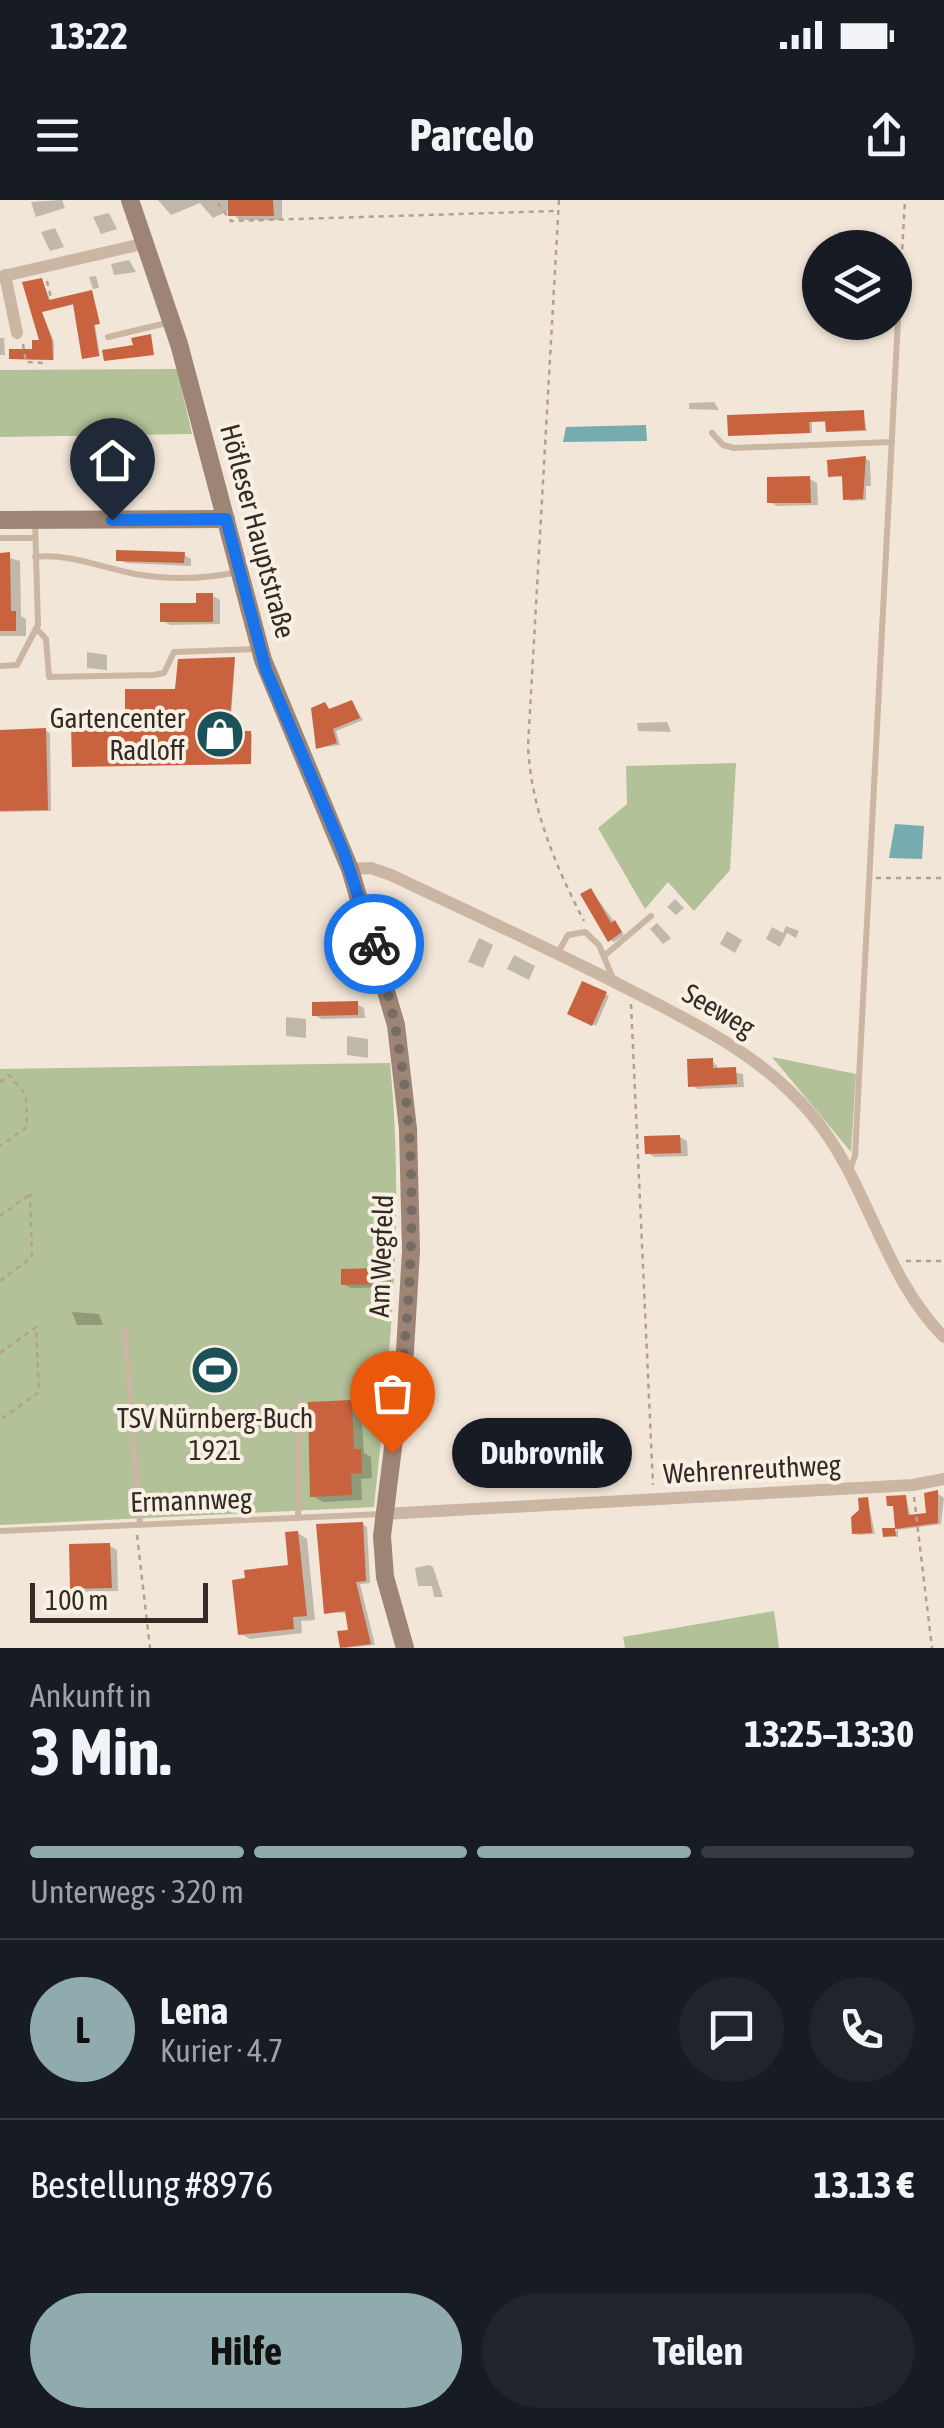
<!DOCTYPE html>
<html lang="de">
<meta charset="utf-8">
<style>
body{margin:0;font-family:"Asap Condensed",sans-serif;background:#20242c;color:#f1f3f6;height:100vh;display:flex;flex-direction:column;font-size:38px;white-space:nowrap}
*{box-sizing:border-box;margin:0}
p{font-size:32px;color:#9ea1a6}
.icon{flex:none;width:55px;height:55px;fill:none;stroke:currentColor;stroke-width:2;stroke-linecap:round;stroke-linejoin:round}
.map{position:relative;height:1448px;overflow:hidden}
.panel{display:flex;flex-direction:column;background:#171b24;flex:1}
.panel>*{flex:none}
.tools{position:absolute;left:802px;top:30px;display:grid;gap:20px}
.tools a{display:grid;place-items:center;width:110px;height:110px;border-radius:50%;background:#171b24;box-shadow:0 2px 8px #0004;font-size:50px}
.scale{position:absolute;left:30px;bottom:25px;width:178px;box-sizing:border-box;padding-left:10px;border:5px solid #352b26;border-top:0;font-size:28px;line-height:35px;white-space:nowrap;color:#352b26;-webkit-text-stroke:8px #f9f0e4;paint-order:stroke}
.pin{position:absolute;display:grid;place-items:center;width:85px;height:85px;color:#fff;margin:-102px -42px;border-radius:50% 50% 50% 0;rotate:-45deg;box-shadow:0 0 10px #0007}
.pin .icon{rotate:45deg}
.courier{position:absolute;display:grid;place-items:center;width:100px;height:100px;margin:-50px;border:8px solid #1a73e8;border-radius:50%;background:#fff;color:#222;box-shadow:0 2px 12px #0007}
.bubble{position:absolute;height:70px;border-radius:35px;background:#171b24;box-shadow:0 2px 8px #0004;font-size:32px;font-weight:700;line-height:70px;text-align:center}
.headline em{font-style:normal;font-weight:700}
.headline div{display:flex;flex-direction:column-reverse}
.headline{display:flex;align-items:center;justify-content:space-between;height:170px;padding:0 30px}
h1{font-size:65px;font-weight:700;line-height:75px}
.bar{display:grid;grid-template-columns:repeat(4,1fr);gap:15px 10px;align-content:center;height:120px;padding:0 30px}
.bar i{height:12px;border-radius:8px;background:#363941}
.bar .current{background:#90abae}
.bar p{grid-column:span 4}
.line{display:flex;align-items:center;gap:25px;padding:0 30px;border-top:2px solid #363941}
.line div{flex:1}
.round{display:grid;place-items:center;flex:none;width:105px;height:105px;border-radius:52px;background:#20242c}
.action{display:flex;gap:20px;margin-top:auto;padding:20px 30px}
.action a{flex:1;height:115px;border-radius:60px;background:#90abae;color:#111;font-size:40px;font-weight:700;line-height:115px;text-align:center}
.action a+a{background:#20242c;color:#f1f3f6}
.status{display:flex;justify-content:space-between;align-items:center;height:70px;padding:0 50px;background:#171b24;direction:ltr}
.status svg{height:28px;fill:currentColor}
header{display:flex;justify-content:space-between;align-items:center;height:130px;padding:0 30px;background:#171b24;font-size:45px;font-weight:700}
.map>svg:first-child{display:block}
.green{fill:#b2c197}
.water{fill:#76acaf}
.shadow{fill:#0003}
.building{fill:#c9623e}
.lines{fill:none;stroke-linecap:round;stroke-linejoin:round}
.path{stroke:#b5a08e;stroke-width:2.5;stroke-dasharray:5 5;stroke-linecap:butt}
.lane{stroke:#cab6a3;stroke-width:6}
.street{stroke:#cab6a3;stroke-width:12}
.secondary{stroke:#9d8475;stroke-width:18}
.done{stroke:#776c64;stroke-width:10;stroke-dasharray:0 18}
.route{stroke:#1a73e8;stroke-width:12}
.labels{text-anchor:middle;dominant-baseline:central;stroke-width:8;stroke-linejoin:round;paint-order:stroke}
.street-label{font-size:28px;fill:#352b26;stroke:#f9f0e4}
.poi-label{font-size:28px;fill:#352b26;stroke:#f9f0e4;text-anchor:end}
</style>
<div class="status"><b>13:22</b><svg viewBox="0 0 49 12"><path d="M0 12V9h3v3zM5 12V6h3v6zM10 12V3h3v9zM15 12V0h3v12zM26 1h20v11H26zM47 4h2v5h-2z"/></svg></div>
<header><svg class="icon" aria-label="menu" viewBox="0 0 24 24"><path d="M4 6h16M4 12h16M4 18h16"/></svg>Parcelo<svg class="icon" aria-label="share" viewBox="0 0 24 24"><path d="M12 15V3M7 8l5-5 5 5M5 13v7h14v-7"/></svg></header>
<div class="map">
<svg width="944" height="1448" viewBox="0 0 944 1448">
<rect width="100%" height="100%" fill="#f2e6d8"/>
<g class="green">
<polygon points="177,169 192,234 0,237 0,170"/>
<polygon points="736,563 730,670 694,711 668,682 645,709 598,628 627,604 626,566"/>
<polygon points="772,857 856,874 851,952"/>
<path d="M390,863C405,1017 390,1154 374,1307L0,1325V869Z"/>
<polygon points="774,1411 779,1448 625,1448 623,1437"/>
</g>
<g class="water">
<polygon points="646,225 647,241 563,242 566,227"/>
<polygon points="895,624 924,626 922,659 889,658"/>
</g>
<g class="shadow">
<polygon points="62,0 65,8 36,17 31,2"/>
<polygon points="158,0 282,0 282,20 239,20 230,10 213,18 200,3 171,15"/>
<polygon points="109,13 117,29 101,34 93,17"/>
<polygon points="55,28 64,47 50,51 41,32"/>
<polygon points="129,60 136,72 114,75 111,64"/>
<polygon points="96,76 99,88 93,89 89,77"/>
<polygon points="42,80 51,102 90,93 100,156 84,158 76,104 42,112 54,142 54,160 14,159 34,151 42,142"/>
<polygon points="0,138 4,138 5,155 0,155"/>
<polygon points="714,202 719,210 689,209 689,203"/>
<polygon points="863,212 867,231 832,232 828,222 812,222 812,233 730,234"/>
<polygon points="866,259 870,261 871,286 866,286 866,300 850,301 845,298 844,277 830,275"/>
<polygon points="810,279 817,283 818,305 777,306 770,302"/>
<polygon points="0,355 20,361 21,416 26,419 26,436 0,436"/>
<polygon points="184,355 191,359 191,366 126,363 118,359"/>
<polygon points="213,396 220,400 220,424 170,425 162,420"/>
<polygon points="87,452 107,455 107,470 87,468"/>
<polygon points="235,460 230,533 252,534 251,564 76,566 177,492"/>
<polygon points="352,502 363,520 336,531 340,545 318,548 325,504 331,511"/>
<polygon points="667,522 671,532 638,531 637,523"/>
<polygon points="46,531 50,533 51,611 0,612 0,533"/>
<polygon points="591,690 624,735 614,742 610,740"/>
<polygon points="675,699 684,708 676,715 667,707"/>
<polygon points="657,723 671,738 663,744 650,729"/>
<polygon points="786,726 799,731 796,738 787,733 780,747 766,739 772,727 783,733"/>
<polygon points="727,731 742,740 735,753 720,744"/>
<polygon points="479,738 493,745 483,768 468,762"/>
<polygon points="514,755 535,766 529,780 507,769"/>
<polygon points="583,784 609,796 596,826 571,813"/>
<polygon points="357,804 364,808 365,818 322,819 314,815"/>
<polygon points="286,817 306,819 306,838 286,836"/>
<polygon points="347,836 368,839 368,858 347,855"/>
<polygon points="712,860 720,870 743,874 744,887 698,889 690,885"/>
<polygon points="680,937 687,941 688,956 655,957 647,953"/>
<polygon points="383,1071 391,1075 391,1087 351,1088 343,1084"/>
<polygon points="72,1112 99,1114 103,1125 77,1125"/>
<polygon points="351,1202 361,1208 364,1253 371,1257 372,1278 361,1279 362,1300 323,1302 313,1296"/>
<polygon points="937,1293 944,1298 941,1324 898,1330 898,1337 886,1336 885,1330 897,1331 895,1307 890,1305 906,1298 911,1317 929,1315"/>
<polygon points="868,1300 875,1334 858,1335 854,1333"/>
<polygon points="362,1324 367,1327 370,1383 360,1384 375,1445 344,1448 351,1432 348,1413 326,1412"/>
<polygon points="298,1333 307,1339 315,1420 301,1421 302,1433 250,1439 241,1434 291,1367"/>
<polygon points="110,1346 117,1350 118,1391 80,1392 72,1387"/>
<polygon points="429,1365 433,1367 443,1397 434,1397 432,1386 418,1386 415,1368"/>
</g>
<g class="building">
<polygon points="228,0 273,0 274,16 228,16"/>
<polygon points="42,78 49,100 92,90 100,124 94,125 99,156 82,159 73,104 42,112 52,140 53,160 9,159 9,149 32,149 32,140 39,140 22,82"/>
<polygon points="151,134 154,155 104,161 102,150 133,145 131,138"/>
<polygon points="864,210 865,230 826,232 825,221 809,222 810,233 728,236 727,215"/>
<polygon points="866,256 863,299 843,300 842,276 828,277 827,260"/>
<polygon points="810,276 811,303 767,303 767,277"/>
<polygon points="116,350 185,352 184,363 116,361"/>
<polygon points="10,352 11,411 16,411 16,431 0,431 0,353"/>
<polygon points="196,393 213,393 213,422 160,422 160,403 196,403"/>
<polygon points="235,457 229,531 251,531 251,564 72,567 71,525 125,525 125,489 175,489 178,459"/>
<polygon points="352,500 360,518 333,529 337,543 316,549 311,508 325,502 329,509"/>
<polygon points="46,528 48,610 0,611 0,530"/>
<polygon points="591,688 611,723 615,720 622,732 608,742 580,694"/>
<polygon points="582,781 607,792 592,826 567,814"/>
<polygon points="358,801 358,815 312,816 312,802"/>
<polygon points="713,858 713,868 736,867 737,884 688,887 687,859"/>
<polygon points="680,935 681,953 645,954 644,936"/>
<polygon points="384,1068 384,1084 341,1085 341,1069"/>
<polygon points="352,1200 354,1249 361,1249 362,1273 351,1274 352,1295 310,1297 308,1202"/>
<polygon points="938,1290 938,1323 895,1329 896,1336 883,1337 882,1328 895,1328 893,1306 887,1306 886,1296 906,1295 908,1315 926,1313 924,1293"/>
<polygon points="868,1297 872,1333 852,1334 851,1317 859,1310 858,1298"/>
<polygon points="363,1322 366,1381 356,1382 371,1444 340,1448 337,1431 348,1430 345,1411 324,1414 316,1324"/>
<polygon points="298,1331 307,1416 293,1417 294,1429 238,1435 232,1380 245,1378 244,1370 288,1365 285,1332"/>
<polygon points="110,1343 112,1388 70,1389 69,1344"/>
</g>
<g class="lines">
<g class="path">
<path d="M559,0L528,546C531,608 555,665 584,721"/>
<polyline points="218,3 231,21 557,11"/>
<polyline points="47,81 51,98"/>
<polyline points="900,89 905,0"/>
<polyline points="23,144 26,162 45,163"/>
<polyline points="876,678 944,678"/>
<polyline points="631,804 653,1285"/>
<polyline points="0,882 9,875 26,895 27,927 0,946"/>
<polyline points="0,1016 29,995"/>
<polyline points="906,1061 944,1061"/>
<polyline points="0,1081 32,1057 30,994"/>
<polyline points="0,1153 36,1127 39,1192 0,1220"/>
<polyline points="914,1297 932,1448"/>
<polyline points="137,1335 150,1448"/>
</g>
<g class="lane">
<polyline points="108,137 171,122"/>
<polyline points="712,233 723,245 734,248 892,242"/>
<polyline points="0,338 35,338"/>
<path d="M35,357C68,353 103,368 135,374C169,380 205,379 238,372"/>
<polyline points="36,428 46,439 49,477 153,475 164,473 174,452 258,449"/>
<polyline points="0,466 17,465 38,425 35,321"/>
<polyline points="557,754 568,735 585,732 599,745 614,781"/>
<polyline points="604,756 651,716"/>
<polyline points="849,972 855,956 899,100"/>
<polyline points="125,1131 140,1324"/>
<polyline points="298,1318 299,1201"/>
<polyline points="0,1331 382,1314"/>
</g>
<g class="street">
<polyline points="5,75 17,133"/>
<polyline points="0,77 146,43"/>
<path d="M350,669L371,668L391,675C471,713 553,750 632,791C698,825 763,856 812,915C868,981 882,1075 944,1137"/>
<polyline points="383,1314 913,1285 944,1279"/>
</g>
<g class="secondary">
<polyline points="130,0 179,144 263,460 350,669 396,825 408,929 411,1051 405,1151 382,1336 385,1377 405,1448"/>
<polyline points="0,320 226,319"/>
</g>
</g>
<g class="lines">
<path class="done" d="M374,744C427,909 415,1084 392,1253"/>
<polyline class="route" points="112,320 226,319 266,470 344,653 374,744"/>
</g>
<defs>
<g id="shop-disc" transform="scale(2.5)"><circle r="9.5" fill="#1a5257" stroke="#f9f0e4"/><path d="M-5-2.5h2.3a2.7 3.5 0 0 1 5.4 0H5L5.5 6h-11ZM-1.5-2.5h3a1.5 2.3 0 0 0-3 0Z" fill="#fff"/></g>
<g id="stadium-disc" transform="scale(2.5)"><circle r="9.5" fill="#1a5257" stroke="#f9f0e4"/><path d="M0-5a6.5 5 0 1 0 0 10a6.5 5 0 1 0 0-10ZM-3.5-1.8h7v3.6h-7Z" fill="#fff"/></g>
</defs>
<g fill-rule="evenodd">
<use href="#shop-disc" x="220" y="534"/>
<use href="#stadium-disc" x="215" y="1170"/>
</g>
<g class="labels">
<g class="street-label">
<text transform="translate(258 331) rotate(75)">Höfleser Hauptstraße</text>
<text transform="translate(719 810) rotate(30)">Seeweg</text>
<text transform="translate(381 1056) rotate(-88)">Am Wegfeld</text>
<text transform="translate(752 1269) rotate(-3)">Wehrenreuthweg</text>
<text transform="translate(191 1300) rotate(-2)">Ermannweg</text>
</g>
<g class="poi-label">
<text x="185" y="518">Gartencenter<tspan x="185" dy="32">Radloff</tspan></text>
<text x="215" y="1218" text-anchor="middle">TSV Nürnberg-Buch<tspan x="215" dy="32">1921</tspan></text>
</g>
</g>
</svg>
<div class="tools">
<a><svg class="icon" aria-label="layers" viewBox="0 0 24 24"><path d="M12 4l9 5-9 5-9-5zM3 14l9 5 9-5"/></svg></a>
</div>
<div class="scale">100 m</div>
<div class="pin" style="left:392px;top:1253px;background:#ea580c"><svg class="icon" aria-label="bag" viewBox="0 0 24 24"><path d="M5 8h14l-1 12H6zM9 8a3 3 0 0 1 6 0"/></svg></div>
<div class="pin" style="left:112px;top:320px;background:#1f2937"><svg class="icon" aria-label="home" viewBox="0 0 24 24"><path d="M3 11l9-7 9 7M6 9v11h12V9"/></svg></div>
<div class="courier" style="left:374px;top:744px"><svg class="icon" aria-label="bike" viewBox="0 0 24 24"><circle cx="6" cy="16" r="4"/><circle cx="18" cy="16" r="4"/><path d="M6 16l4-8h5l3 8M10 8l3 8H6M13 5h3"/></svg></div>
<div class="bubble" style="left:452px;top:1218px;width:180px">Dubrovnik</div>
</div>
<section class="panel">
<div class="headline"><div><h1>3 Min.</h1><p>Ankunft in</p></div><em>13:25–13:30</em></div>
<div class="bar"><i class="current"></i><i class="current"></i><i class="current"></i><i></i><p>Unterwegs · 320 m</p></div>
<div class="line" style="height:180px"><b class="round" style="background:#90abae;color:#111">L</b><div><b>Lena</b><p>Kurier · 4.7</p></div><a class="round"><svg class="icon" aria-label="chat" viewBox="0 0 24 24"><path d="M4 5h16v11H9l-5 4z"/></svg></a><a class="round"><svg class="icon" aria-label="phone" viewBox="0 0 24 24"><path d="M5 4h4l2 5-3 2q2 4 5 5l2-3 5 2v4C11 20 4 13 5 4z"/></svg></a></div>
<div class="line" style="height:130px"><div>Bestellung #8976</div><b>13.13 €</b></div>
<div class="action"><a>Hilfe</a><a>Teilen</a></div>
</section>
